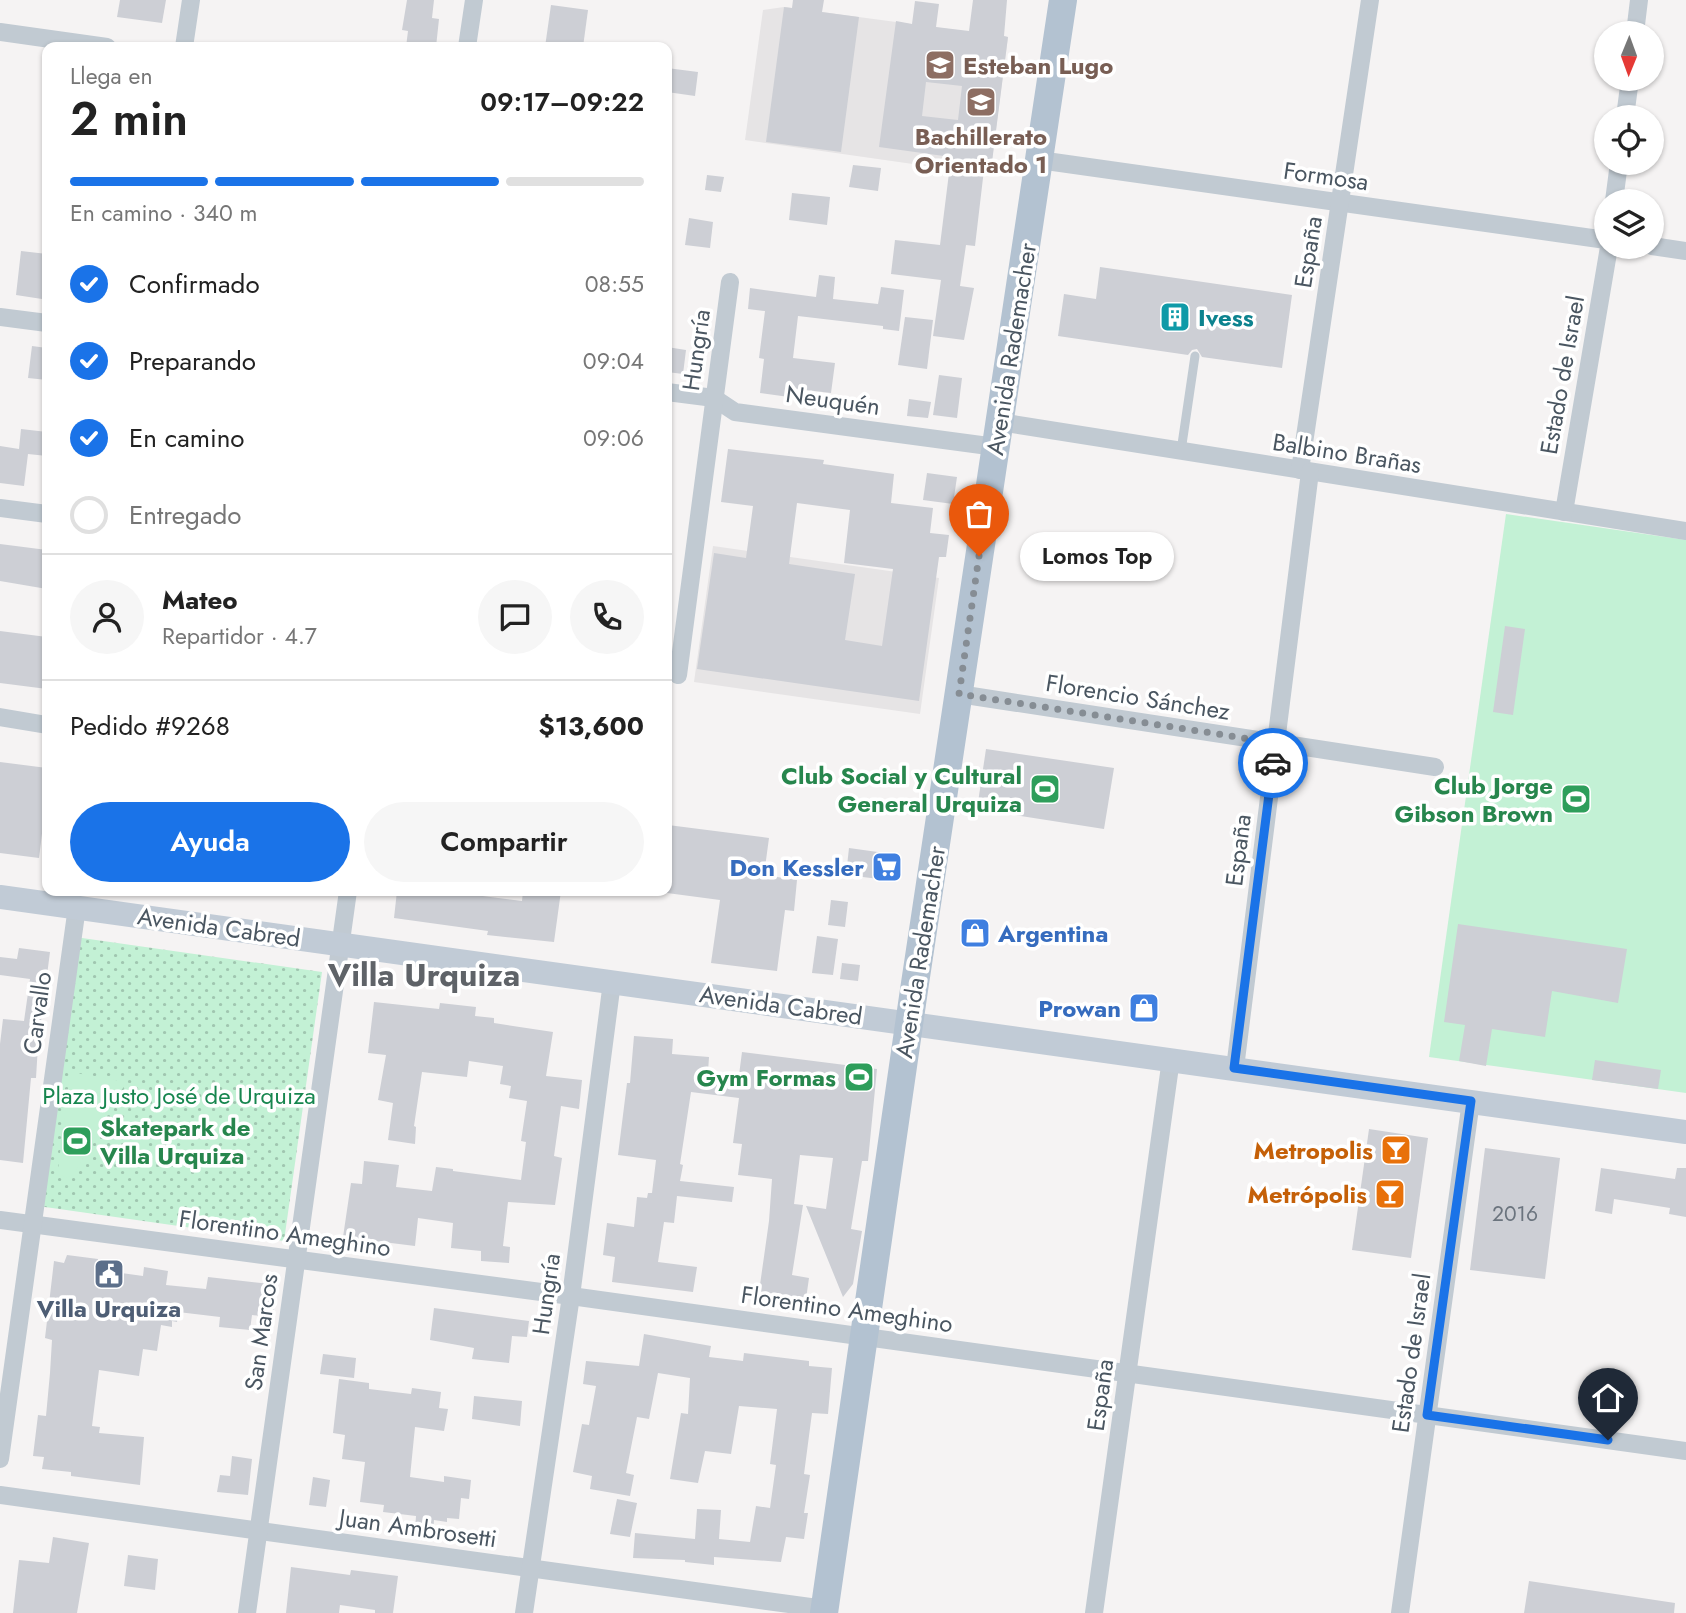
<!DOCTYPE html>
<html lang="es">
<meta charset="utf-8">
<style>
body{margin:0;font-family:Jost,sans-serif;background:#f6f6f6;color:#222;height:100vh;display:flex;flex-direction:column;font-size:26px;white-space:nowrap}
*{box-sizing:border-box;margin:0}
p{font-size:23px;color:#767676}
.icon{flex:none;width:38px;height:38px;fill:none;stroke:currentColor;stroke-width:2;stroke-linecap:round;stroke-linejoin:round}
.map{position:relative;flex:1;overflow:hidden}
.side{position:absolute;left:42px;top:42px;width:630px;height:854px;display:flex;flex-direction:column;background:#fff;border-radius:14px;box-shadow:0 2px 5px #0004}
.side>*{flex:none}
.needle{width:46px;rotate:181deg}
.buttons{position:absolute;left:1594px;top:21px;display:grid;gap:14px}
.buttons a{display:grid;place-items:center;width:70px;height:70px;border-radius:50%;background:#fff;box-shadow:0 2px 5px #0004;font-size:35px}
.pin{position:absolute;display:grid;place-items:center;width:60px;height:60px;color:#fff;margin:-72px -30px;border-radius:50% 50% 50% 0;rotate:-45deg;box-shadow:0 0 7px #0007}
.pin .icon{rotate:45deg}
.courier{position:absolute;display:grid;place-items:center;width:70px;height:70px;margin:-35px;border:5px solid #1a73e8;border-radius:50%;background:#fff;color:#222;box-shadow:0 2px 9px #0007}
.bubble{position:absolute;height:49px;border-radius:24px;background:#fff;box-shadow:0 2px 5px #0004;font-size:23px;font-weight:600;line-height:49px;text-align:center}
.summary em{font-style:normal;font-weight:600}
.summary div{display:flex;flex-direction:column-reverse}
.summary{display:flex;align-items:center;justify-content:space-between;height:119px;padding:0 28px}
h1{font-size:46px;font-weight:600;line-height:52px}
.bar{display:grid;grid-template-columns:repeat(4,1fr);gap:10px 7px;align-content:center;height:84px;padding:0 28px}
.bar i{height:9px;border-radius:5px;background:#e0e0e0}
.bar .on{background:#1a73e8}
.bar p{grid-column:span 4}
.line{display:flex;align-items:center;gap:18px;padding:0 28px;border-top:2px solid #e0e0e0}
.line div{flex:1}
.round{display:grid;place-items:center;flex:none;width:74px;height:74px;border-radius:37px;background:#f6f6f6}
ol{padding:0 28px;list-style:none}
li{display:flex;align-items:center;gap:21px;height:77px}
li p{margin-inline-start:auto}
li .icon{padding:7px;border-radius:50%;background:#1a73e8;color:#fff;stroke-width:4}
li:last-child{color:#767676}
li i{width:38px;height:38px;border:4px solid #e0e0e0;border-radius:50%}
.primary-button{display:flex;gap:14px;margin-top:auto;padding:14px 28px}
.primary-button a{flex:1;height:80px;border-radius:42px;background:#1a73e8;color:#fff;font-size:28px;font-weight:600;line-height:80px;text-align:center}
.primary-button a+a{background:#f6f6f6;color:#222}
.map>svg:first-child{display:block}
.education{fill:#e6e4e5}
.green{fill:url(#green-dots)}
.pitch{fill:#c3f1d5}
.building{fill:#cdcfd5;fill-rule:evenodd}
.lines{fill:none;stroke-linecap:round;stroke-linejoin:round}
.service{stroke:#c1cad2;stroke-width:9}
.minor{stroke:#c1cad2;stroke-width:18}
.secondary{stroke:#c1cbd6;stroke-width:24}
.primary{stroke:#b3c2d1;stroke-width:28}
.done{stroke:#868d94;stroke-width:7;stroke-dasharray:0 12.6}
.route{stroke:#1a73e8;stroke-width:9}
.labels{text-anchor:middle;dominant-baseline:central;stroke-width:7;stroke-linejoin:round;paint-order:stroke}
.number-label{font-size:21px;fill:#6b747e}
.education-label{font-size:24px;font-weight:bold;fill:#785e54;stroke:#fff;text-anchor:start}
.street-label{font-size:24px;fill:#4a5661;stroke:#fff}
.culture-label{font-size:24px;font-weight:bold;fill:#0d838f;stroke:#fff;text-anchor:start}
.leisure-label{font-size:24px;font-weight:bold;fill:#27864d;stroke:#fff;text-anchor:end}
.shop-label{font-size:24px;font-weight:bold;fill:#366cbe;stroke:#fff;text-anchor:end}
.park-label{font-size:24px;fill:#17864f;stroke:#fff}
.food-label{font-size:24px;font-weight:bold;fill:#c56008;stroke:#fff;text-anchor:end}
.service-label{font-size:24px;font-weight:bold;fill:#4e5e75;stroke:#fff}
.district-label{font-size:32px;font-weight:bold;fill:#5f6368;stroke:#fff}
</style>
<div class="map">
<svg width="1686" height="1613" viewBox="0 0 1686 1613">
<defs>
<pattern id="green-dots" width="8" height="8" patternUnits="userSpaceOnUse" patternTransform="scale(1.75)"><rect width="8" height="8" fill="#c3f1d5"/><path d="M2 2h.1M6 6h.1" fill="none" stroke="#a0c6b0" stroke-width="1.8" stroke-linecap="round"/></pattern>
</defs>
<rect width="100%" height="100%" fill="#f5f3f3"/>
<g class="education">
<polygon points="784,7 1008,37 990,175 745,140 763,10"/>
<polygon points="713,546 939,578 920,714 694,682"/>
</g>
<polygon class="green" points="75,937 322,972 284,1241 38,1206"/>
<g class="pitch">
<polygon points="1506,514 1686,540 1686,1093 1429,1057"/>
<polygon points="70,1072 121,1081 124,1086 74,1174 67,1178 60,1175 58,1170"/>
</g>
<g class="building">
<polygon points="120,0 166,0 162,23 117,17"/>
<polygon points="407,0 434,0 432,18 439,19 436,47 406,47 408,31 402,30"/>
<polygon points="793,0 824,0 822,12 859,17 841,152 766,142 784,7 792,8"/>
<path d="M973,0H1007L1004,36L1008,37L992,162L985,161L975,246L966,245L960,286L974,288L964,340L933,336L941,280L891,274L895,240L940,245L951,157L879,147L896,21L912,24L915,1L939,4L936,27L969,31ZM926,82L962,86L958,120L922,116Z"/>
<polygon points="551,5 588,10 583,47 545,47"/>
<polygon points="667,68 698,72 695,96 667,92"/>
<polygon points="853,165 881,168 878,191 849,187"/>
<polygon points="707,175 724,177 721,192 705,190"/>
<polygon points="792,193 830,197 827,225 789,220"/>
<polygon points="689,218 713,222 710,248 685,245"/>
<polygon points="21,251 47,254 47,297 43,296 42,299 16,295"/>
<polygon points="1100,267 1292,295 1282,368 1202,357 1197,349 1192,350 1188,355 1058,336 1064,294 1096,299"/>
<polygon points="819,275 835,277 833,299 878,304 881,287 904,290 899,331 883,329 883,326 798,316 793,358 835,363 831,393 790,388 789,397 760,393 764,359 759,358 765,311 748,309 750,288 816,297"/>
<polygon points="905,317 933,320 927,369 898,365"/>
<polygon points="32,346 47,348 47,380 28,378"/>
<polygon points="667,347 686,350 683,374 667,372"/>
<polygon points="939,375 962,378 957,418 933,415"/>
<polygon points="909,399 931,402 928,418 907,416"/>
<polygon points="21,429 47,432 47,456 28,454 24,486 0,483 0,446 19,449"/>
<path d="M728,449L824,460L823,464L894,474L891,503L933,508L930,533L949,535L946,557H939L919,701L697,669L714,553L746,558L753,506L721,502ZM797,503L850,510L844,563L893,569L882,646L845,640L855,574L789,564Z"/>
<polygon points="927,473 957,477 953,504 923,500"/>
<polygon points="0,544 47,550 47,589 0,581"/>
<polygon points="1505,626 1525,629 1513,715 1493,712"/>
<polygon points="0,631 47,637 47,689 0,683"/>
<polygon points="986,749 1114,768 1104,829 977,809"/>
<polygon points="0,762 47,768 47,793 39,858 0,853"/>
<polygon points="668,825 769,838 764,875 797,880 794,911 785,910 777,971 711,963 720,900 667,893"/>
<polygon points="849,848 899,855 896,881 846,875"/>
<polygon points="397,891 467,891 467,894 522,901 523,891 561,891 554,942 487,935 488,931 394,918"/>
<polygon points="831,900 848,902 845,927 828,925"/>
<polygon points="1458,924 1627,949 1618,1003 1552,991 1545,1037 1492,1029 1486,1066 1459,1061 1465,1025 1444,1022"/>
<polygon points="817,936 838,939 833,975 812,973"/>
<polygon points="19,948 50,952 38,1045 36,1078 31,1078 23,1163 0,1160 0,1044 3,1019 24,1021 30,979 0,975 0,957 17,959"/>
<polygon points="842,963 860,965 858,981 840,979"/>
<polygon points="374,1002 439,1009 440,1003 476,1007 475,1016 494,1018 494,1023 553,1032 546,1076 582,1080 579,1109 561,1106 554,1156 562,1158 555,1205 508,1202 503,1246 510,1247 509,1263 481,1261 481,1251 451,1248 453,1223 418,1218 415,1246 343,1237 351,1183 362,1184 364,1161 399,1165 396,1187 432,1191 436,1167 453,1169 453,1171 521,1180 526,1142 521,1141 527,1101 509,1098 511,1086 500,1084 503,1066 469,1061 467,1077 422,1072 414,1126 416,1127 415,1144 388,1140 393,1103 378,1100 386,1055 368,1053"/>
<polygon points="634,1036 673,1039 672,1054 709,1057 708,1072 739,1075 742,1052 877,1069 868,1161 862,1161 851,1229 862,1231 853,1284 843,1297 806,1206 826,1209 833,1158 800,1155 794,1204 803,1205 792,1275 809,1278 805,1306 758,1299 769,1221 772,1179 738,1175 742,1144 733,1143 739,1098 691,1092 680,1164 683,1165 680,1181 734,1187 732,1202 677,1196 674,1223 664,1222 658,1262 697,1267 693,1292 612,1282 615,1257 603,1255 607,1223 634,1227 637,1197 647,1198 648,1193 652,1193 656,1160 618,1155 627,1083 630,1083"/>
<polygon points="1595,1060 1661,1070 1658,1089 1592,1080"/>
<polygon points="1369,1129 1428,1138 1411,1258 1352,1250"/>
<polygon points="1485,1148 1560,1158 1545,1279 1470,1270"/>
<polygon points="1601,1168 1675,1179 1677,1168 1686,1168 1686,1217 1669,1214 1670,1208 1614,1199 1612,1214 1595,1211"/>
<polygon points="67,1255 98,1259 97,1267 108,1268 107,1271 143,1276 144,1267 168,1271 166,1285 206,1289 208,1277 270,1284 276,1291 273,1317 252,1315 250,1330 219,1327 220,1317 178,1312 177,1322 172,1321 172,1327 161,1325 157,1351 143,1349 139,1376 99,1370 92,1426 100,1427 99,1433 144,1437 140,1485 71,1476 71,1472 42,1469 44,1457 33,1456 38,1415 46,1416 50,1373 52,1340 45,1338 54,1261 64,1263"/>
<polygon points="434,1308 529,1321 527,1337 512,1336 509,1363 472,1359 474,1348 430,1340"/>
<polygon points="644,1334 711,1346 709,1357 743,1361 744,1353 809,1361 809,1366 832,1368 828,1414 812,1413 804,1474 810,1475 804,1513 808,1513 804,1539 786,1537 781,1562 714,1557 714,1565 685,1562 685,1560 633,1558 635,1533 695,1539 697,1509 721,1510 719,1539 750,1542 756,1506 770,1508 776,1465 770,1464 777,1409 739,1406 731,1454 705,1451 698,1483 670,1479 681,1413 688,1414 690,1378 658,1373 649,1419 637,1417 626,1473 634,1475 630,1496 590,1489 592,1476 573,1472 582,1424 589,1425 596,1386 583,1384 586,1361 639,1366"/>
<polygon points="323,1354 356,1358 354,1378 320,1374"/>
<polygon points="339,1379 369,1383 369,1389 411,1394 412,1388 441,1392 439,1408 448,1409 444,1431 415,1427 410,1477 444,1482 444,1476 471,1480 469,1499 461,1498 459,1519 447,1518 447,1522 434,1520 433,1532 415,1531 416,1516 383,1512 384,1505 360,1502 365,1462 342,1459 345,1435 333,1433"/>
<polygon points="474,1396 522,1401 520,1426 472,1419"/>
<polygon points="232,1456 252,1459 248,1495 217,1492 220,1475 230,1476"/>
<polygon points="313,1477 330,1480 326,1507 309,1505"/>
<polygon points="617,1499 637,1503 630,1537 610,1534"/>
<polygon points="53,1537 89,1543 77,1613 13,1613 19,1560 49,1563"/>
<polygon points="128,1555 158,1559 155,1590 124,1586"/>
<polygon points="291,1567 350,1575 351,1570 398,1576 393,1613 375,1613 375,1610 340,1605 339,1613 286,1613"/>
<polygon points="1529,1581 1675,1603 1674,1613 1524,1613"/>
</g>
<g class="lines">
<polyline class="service" points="1181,451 1195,356"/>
<g class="minor">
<polyline points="0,32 107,47"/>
<polyline points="1635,33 1639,0"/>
<polyline points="184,47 191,0"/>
<polyline points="467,47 474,0"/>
<polyline points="1625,117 1630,79"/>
<polyline points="1039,160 1606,240"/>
<polyline points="1614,201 1619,163"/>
<polyline points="1652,246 1686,251"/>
<polyline points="0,317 47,323"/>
<polyline points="667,392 714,398 735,412 996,447"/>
<polyline points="1000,422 1686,531"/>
<polyline points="1300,470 1370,0"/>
<polyline points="0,508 47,514"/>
<polyline points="1564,512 1609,247"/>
<polyline points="678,675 730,282"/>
<polyline points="959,694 1435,767"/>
<polyline points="0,717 47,725"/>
<polyline points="1235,1068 1310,472"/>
<polyline points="0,1220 571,1296 1686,1451"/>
<polyline points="0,1459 77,907"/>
<polyline points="0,1495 825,1609 829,1613"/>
<polyline points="247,1613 348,891"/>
<polyline points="524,1613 571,1296 612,982"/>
<polyline points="1094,1613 1171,1059"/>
<polyline points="1400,1613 1471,1101"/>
</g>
<polyline class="secondary" points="0,897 1686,1132"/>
<polyline class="primary" points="824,1613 914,990 1063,0"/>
</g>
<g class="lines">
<polyline class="done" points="979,556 959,694 1276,743 1273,763"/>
<polyline class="route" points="1273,763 1234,1068 1471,1101 1427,1415 1608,1440"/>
</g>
<defs>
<g id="university-square" transform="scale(1.575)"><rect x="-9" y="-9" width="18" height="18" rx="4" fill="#8d6e63" stroke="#fff"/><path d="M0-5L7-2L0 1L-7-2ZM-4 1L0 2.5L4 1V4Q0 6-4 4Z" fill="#fff"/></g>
<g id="school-square" transform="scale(1.575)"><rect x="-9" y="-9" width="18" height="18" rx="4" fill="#8d6e63" stroke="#fff"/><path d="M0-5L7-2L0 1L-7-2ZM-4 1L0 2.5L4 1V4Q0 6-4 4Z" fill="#fff"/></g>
<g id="building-square" transform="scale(1.575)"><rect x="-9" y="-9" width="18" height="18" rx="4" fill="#0f9aa8" stroke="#fff"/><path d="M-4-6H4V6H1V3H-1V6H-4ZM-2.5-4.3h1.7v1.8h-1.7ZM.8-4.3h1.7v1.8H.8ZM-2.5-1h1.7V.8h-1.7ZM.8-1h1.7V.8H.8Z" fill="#fff"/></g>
<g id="stadium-square" transform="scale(1.575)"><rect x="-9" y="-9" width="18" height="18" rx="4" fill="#2e9e5b" stroke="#fff"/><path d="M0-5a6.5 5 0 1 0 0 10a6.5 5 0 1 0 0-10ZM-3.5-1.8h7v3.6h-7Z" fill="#fff"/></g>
<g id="supermarket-square" transform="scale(1.575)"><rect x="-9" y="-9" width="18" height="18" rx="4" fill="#3f7fe0" stroke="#fff"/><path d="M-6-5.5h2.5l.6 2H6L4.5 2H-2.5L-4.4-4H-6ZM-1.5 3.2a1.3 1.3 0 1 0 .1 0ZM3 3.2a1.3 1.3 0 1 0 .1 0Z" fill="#fff"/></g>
<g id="shop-square" transform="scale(1.575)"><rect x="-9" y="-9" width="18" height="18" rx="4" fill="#3f7fe0" stroke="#fff"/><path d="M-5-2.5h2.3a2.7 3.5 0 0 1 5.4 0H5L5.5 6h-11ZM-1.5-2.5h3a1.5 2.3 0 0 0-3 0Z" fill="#fff"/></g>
<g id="bar-square" transform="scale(1.575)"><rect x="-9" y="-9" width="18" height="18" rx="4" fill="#e8710a" stroke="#fff"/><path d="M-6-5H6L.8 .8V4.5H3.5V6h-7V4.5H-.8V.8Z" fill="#fff"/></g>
<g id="civic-square" transform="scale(1.575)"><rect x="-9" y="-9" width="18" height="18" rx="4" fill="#5c6f8a" stroke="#fff"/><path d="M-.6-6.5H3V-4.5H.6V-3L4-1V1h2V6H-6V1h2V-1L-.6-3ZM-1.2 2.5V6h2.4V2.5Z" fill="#fff"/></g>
</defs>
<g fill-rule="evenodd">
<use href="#university-square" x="940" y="65"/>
<use href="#school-square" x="981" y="102"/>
<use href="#building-square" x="1175" y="317"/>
<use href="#stadium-square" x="1045" y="789"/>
<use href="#stadium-square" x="1576" y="799"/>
<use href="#supermarket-square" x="887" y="867"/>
<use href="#shop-square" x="975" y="933"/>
<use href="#shop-square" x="1144" y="1008"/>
<use href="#stadium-square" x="859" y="1077"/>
<use href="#stadium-square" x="77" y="1141"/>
<use href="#bar-square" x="1396" y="1150"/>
<use href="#bar-square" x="1390" y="1194"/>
<use href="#civic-square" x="109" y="1274"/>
</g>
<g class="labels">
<g class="number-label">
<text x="1515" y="1214">2016</text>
</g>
<g class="education-label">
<text x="963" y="65">Esteban Lugo</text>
<text x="981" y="136" text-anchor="middle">Bachillerato<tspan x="981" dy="28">Orientado 1</tspan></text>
</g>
<g class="street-label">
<text transform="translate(1326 176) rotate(8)">Formosa</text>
<text transform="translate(1308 252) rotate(-81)">España</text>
<text transform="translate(1011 349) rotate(-81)">Avenida Rademacher</text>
<text transform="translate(696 350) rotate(-82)">Hungría</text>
<text transform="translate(1562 375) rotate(-80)">Estado de Israel</text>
<text transform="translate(833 400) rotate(8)">Neuquén</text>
<text transform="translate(1347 453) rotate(9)">Balbino Brañas</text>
<text transform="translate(1138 697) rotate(9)">Florencio Sánchez</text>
<text transform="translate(1238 850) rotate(-83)">España</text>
<text transform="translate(219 927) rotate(8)">Avenida Cabred</text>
<text transform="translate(920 952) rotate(-81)">Avenida Rademacher</text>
<text transform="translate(781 1005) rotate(8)">Avenida Cabred</text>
<text transform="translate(37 1013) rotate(-82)">Carvallo</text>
<text transform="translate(285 1233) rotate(8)">Florentino Ameghino</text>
<text transform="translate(546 1294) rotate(-82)">Hungría</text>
<text transform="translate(847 1309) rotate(8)">Florentino Ameghino</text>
<text transform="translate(261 1332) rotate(-82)">San Marcos</text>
<text transform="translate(1411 1353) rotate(-82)">Estado de Israel</text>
<text transform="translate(1100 1395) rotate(-82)">España</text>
<text transform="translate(418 1528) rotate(8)">Juan Ambrosetti</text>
</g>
<g class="culture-label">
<text x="1198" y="317">Ivess</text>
</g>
<g class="leisure-label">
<text x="1022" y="775">Club Social y Cultural<tspan x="1022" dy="28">General Urquiza</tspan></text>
<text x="1553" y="785">Club Jorge<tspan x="1553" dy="28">Gibson Brown</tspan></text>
<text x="836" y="1077">Gym Formas</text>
<text x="100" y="1127" text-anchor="start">Skatepark de<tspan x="100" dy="28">Villa Urquiza</tspan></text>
</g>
<g class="shop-label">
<text x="864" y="867">Don Kessler</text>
<text x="998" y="933" text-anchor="start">Argentina</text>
<text x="1121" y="1008">Prowan</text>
</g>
<g class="park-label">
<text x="179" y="1095">Plaza Justo José de Urquiza</text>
</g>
<g class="food-label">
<text x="1373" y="1150">Metropolis</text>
<text x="1367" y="1194">Metrópolis</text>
</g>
<g class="service-label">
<text x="109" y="1308">Villa Urquiza</text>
</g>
<g class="district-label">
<text x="424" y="975">Villa Urquiza</text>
</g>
</g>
</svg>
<div class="buttons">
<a><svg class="needle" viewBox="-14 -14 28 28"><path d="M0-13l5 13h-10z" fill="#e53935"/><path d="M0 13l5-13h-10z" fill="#767676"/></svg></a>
<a><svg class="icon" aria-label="locate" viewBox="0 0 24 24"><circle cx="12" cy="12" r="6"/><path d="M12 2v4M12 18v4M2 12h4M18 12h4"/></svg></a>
<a><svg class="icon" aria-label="layers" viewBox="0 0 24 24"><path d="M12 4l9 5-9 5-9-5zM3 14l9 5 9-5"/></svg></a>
</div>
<div class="pin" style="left:979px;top:556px;background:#ea580c"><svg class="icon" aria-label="bag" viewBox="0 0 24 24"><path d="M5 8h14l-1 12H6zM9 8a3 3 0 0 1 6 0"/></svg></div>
<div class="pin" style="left:1608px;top:1440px;background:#1f2937"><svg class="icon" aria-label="home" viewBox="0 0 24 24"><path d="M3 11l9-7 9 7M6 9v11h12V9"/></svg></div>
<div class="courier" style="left:1273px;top:763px"><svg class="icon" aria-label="car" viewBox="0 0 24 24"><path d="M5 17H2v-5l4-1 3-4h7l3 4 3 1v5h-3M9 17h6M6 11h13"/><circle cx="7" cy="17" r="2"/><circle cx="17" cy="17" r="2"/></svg></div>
<div class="bubble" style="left:1020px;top:532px;width:154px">Lomos Top</div>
<section class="side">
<div class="summary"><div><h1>2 min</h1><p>Llega en</p></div><em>09:17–09:22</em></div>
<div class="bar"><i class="on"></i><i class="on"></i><i class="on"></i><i></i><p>En camino · 340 m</p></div>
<ol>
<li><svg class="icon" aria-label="check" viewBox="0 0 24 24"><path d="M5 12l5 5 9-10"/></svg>Confirmado<p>08:55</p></li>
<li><svg class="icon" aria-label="check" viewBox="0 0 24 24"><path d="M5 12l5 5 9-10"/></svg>Preparando<p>09:04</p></li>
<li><svg class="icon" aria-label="check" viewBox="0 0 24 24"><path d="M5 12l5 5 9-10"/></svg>En camino<p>09:06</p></li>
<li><i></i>Entregado</li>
</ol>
<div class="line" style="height:126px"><a class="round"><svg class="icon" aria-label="person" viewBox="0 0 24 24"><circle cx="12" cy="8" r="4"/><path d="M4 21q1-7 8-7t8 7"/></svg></a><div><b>Mateo</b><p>Repartidor · 4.7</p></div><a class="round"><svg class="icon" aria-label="chat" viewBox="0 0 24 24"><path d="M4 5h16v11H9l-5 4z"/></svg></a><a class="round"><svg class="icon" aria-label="phone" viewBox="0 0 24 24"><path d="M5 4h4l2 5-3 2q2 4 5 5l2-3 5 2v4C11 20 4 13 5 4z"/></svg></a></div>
<div class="line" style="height:91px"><div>Pedido #9268</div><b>$13,600</b></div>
<div class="primary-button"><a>Ayuda</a><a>Compartir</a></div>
</section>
</div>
